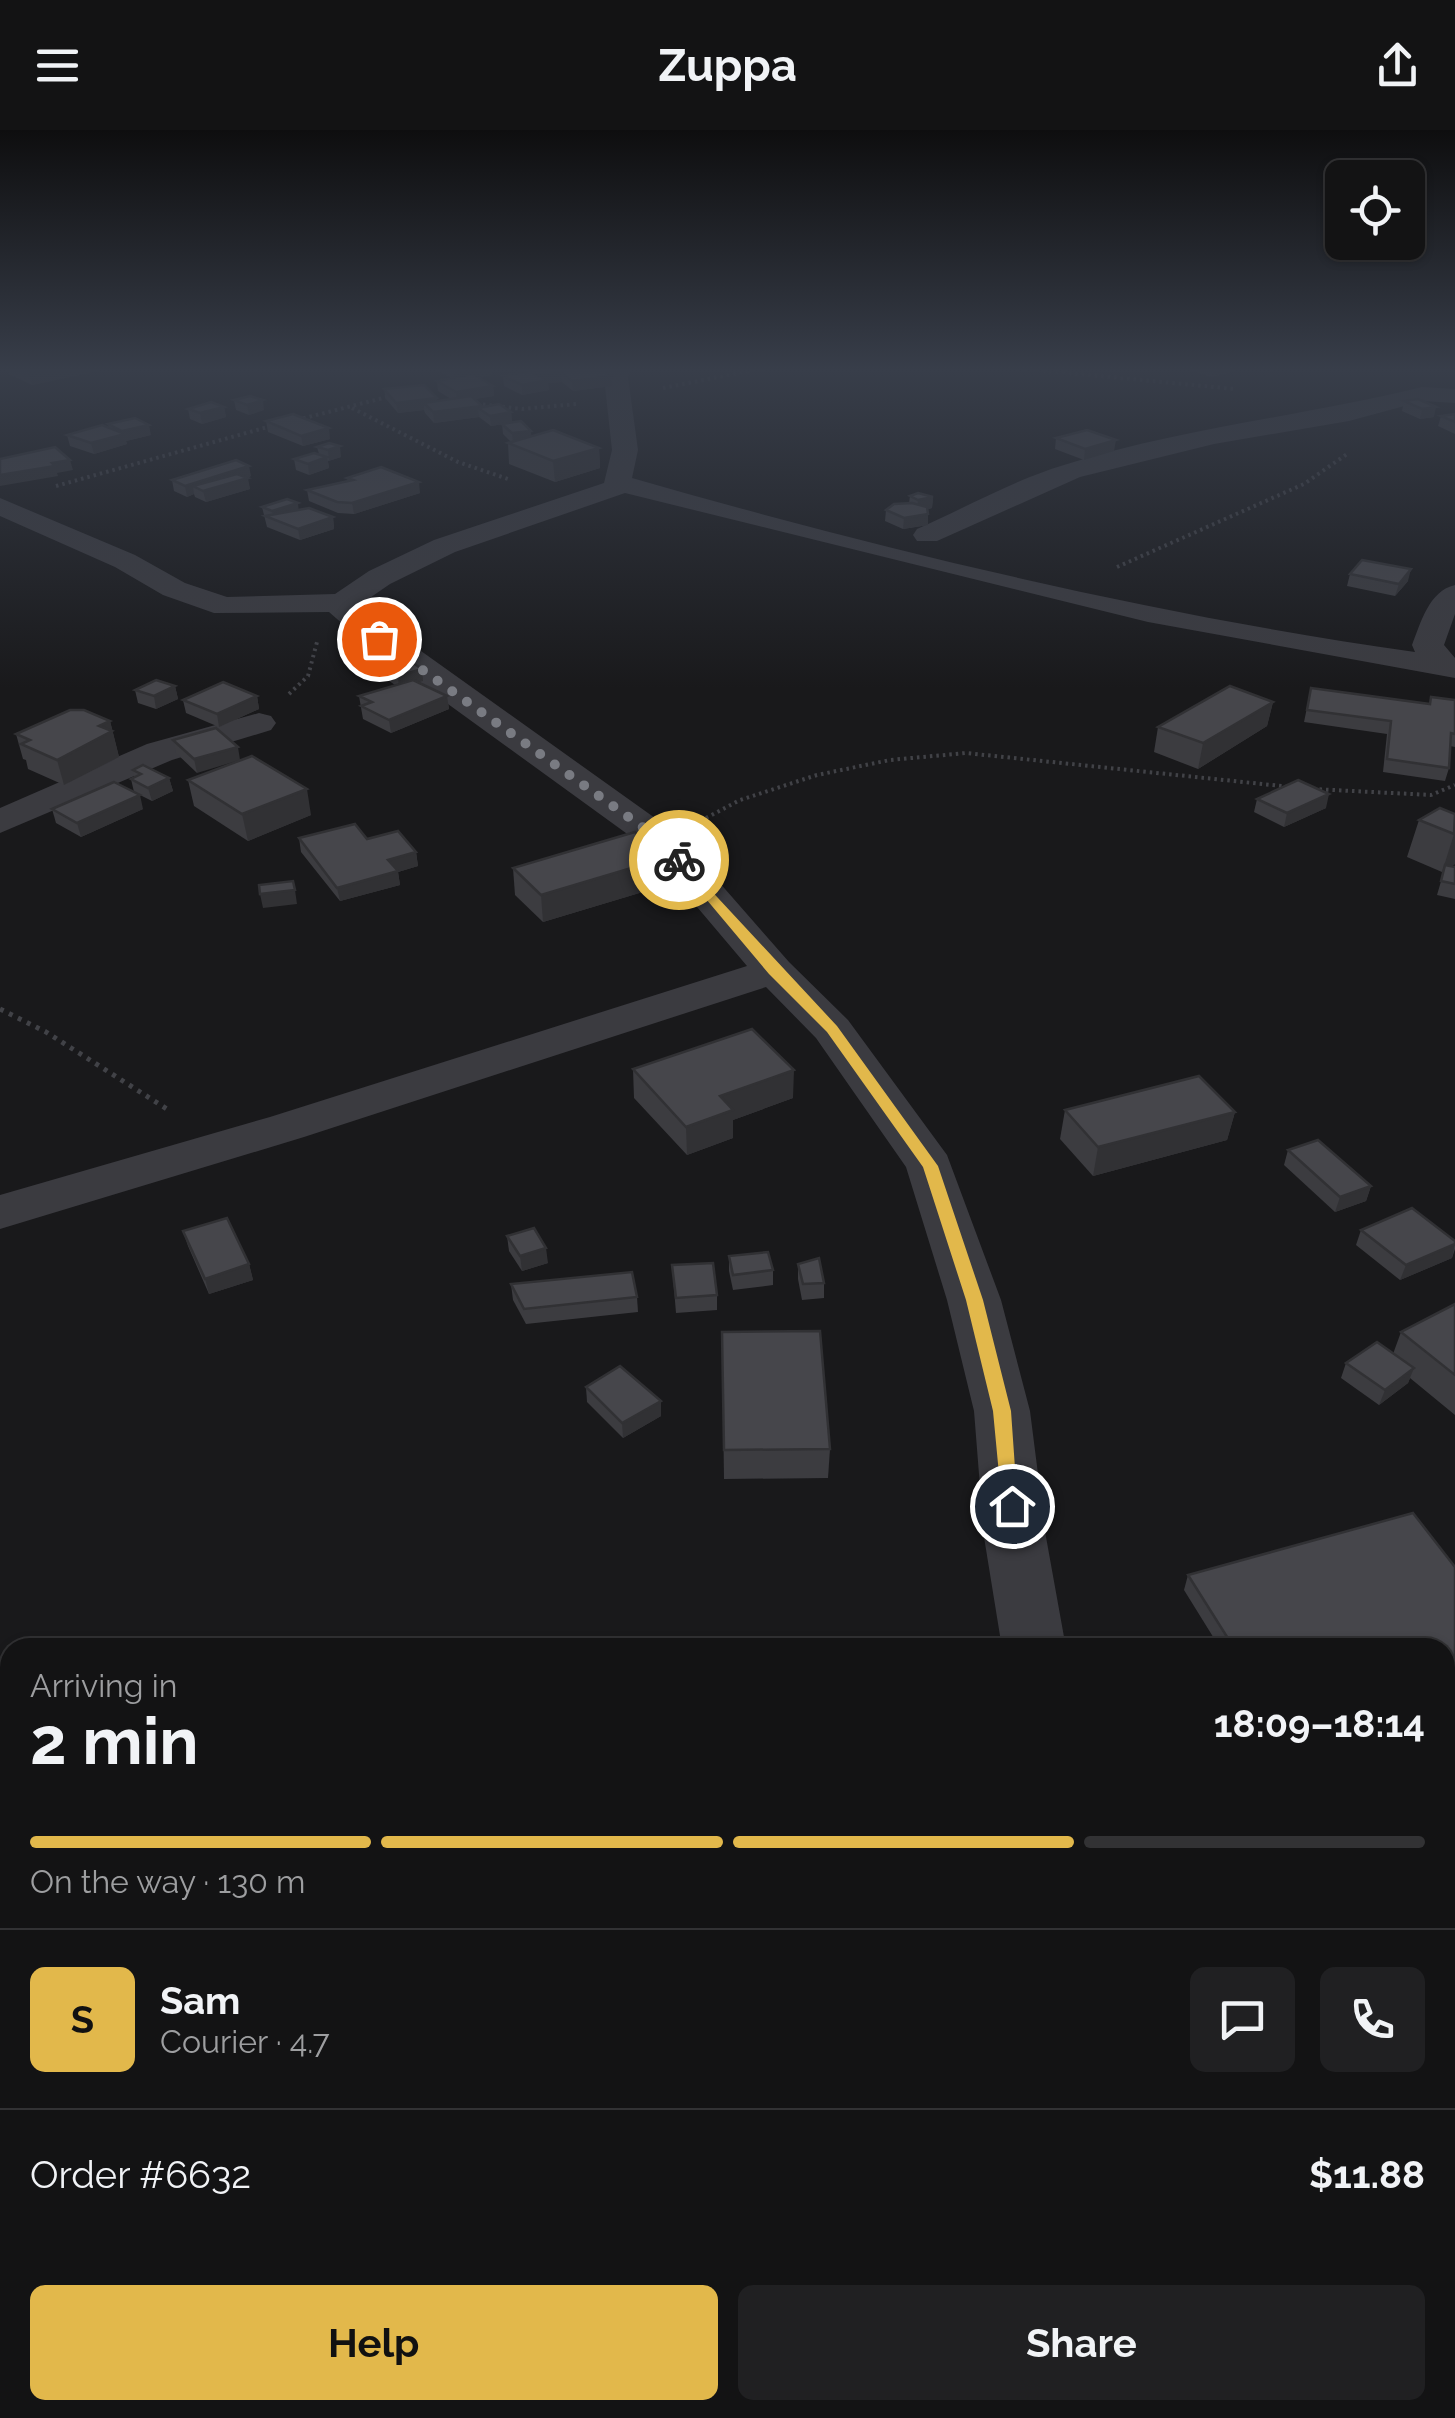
<!DOCTYPE html>
<meta charset="utf-8">
<style>
body{margin:0;font-family:Raleway,sans-serif;background:#202022;color:#f1f3f6;height:100vh;display:flex;flex-direction:column;font-size:38px;white-space:nowrap}
*{box-sizing:border-box;margin:0}
p{font-size:32px;color:#9d9ea0}
.icon{flex:none;width:55px;height:55px;fill:none;stroke:currentColor;stroke-width:2;stroke-linecap:round;stroke-linejoin:round}
.map{position:relative;flex:1;overflow:hidden}
.side{position:absolute;left:0px;top:1508px;width:1455px;height:782px;display:flex;flex-direction:column;background:#131314;border-radius:30px 30px 0 0;box-shadow:0 2px 8px #0004,0 0 0 2px #323234}
.side>*{flex:none}
.controls{position:absolute;left:1325px;top:30px;display:grid;gap:20px}
.controls a{display:grid;place-items:center;width:100px;height:100px;border-radius:15px;background:#131314;box-shadow:0 2px 8px #0004,0 0 0 2px #323234;font-size:50px}
.pin{position:absolute;display:grid;place-items:center;width:85px;height:85px;color:#fff;margin:-42px;border:5px solid #fff;border-radius:50%;box-shadow:0 2px 10px #0007}
.courier{position:absolute;display:grid;place-items:center;width:100px;height:100px;margin:-50px;border:8px solid #e2b84b;border-radius:50%;background:#fff;color:#222;box-shadow:0 2px 12px #0007}
.overview em{font-style:normal;font-weight:700}
.overview div{display:flex;flex-direction:column-reverse}
.overview{display:flex;align-items:center;justify-content:space-between;height:170px;padding:0 30px}
h1{font-size:65px;font-weight:700;line-height:75px}
.bar{display:grid;grid-template-columns:repeat(4,1fr);gap:15px 10px;align-content:center;height:120px;padding:0 30px}
.bar i{height:12px;border-radius:8px;background:#323234}
.bar .active{background:#e2b84b}
.bar p{grid-column:span 4}
.line{display:flex;align-items:center;gap:25px;padding:0 30px;border-top:2px solid #323234}
.line div{flex:1}
.round{display:grid;place-items:center;flex:none;width:105px;height:105px;border-radius:15px;background:#202022}
.primary-button{display:flex;gap:20px;margin-top:auto;padding:20px 30px}
.primary-button a{flex:1;height:115px;border-radius:15px;background:#e2b84b;color:#111;font-size:40px;font-weight:700;line-height:115px;text-align:center}
.primary-button a+a{background:#202022;color:#f1f3f6}
header{display:flex;justify-content:space-between;align-items:center;height:130px;padding:0 30px;background:#131314;font-size:45px;font-weight:700}
.map>svg:first-child{display:block}
.lines{fill:none;stroke-linecap:round;stroke-linejoin:round}
.path-far2{stroke:#414247;stroke-width:4;stroke-dasharray:2.5 4;stroke-linecap:butt}
.path-far1{stroke:#414247;stroke-width:5;stroke-dasharray:4 6;stroke-linecap:butt}
.path{stroke:#414247;stroke-width:9;stroke-dasharray:8 11;stroke-linecap:butt}
.minor{fill:#3b3b40;fill-rule:evenodd}
.wall{fill:#3c3c40}
.shaded-wall{fill:#313134}
.building{fill:#46464b;stroke:#313134;stroke-width:2.5}
.route{fill:#e2b84b}
.done{stroke:#797b82;stroke-width:10;stroke-dasharray:0 18}
</style>
<header><svg class="icon" aria-label="menu" viewBox="0 0 24 24"><path d="M4 6h16M4 12h16M4 18h16"/></svg>Zuppa<svg class="icon" aria-label="share" viewBox="0 0 24 24"><path d="M12 15V3M7 8l5-5 5 5M5 13v7h14v-7"/></svg></header>
<div class="map">
<svg width="1455" height="2288" viewBox="0 0 1455 2288">
<rect width="100%" height="100%" fill="#19191b"/>
<g class="lines">
<g class="path-far2">
<polyline points="1017,238 1235,259"/>
<polyline points="663,258 764,238"/>
<polyline points="470,273 522,279 577,274"/>
<polyline points="352,278 458,332 511,350"/>
<polyline points="297,290 391,266"/>
<polyline points="56,356 275,295"/>
<polyline points="1117,437 1304,354 1347,324"/>
<polyline points="289,564 308,546 317,512"/>
<polyline points="1313,659 1431,665 1455,655"/>
<polyline points="706,688 740,670 817,645 890,630 966,623 1291,657"/>
</g>
<polyline class="path-far1" points="0,879 46,902 170,981"/>
<g class="path">
<polyline points="0,1906 10,1936"/>
<polyline points="0,2003 10,2010"/>
<polyline points="489,2280 499,2288"/>
</g>
<g class="minor">
<path d="M609,238H633L628,247L638,320L632,348C886,421 1154,485 1415,522L1412,515C1421,492 1429,461 1455,455V484L1444,515L1455,528V548L1148,492L625,363L455,422L390,454L358,476L676,703L789,832L848,890L947,1025L1001,1170L1030,1281L1046,1407L1066,1518H1002L984,1407L974,1281L947,1170L906,1037L816,908L766,857L304,1007L0,1099V1065L270,987L747,836L648,719L368,516L329,482L214,483L163,465L115,437L0,386V368L135,425L185,453L227,467L335,464L369,441L434,410L604,353L612,320L604,247Z"/>
<path d="M1422,257L1455,259V273L1423,271L1349,291L1214,314L1080,347L937,411H917L913,405L917,399C965,378 1014,350 1064,335C1181,298 1304,286 1422,257Z"/>
<polygon points="259,583 271,586 276,593 271,600 172,630 0,703 0,678 147,614"/>
<polygon points="1455,1874 1455,1952 1445,1954 1445,1876"/>
<polygon points="745,2280 835,2280 834,2288 744,2288"/>
</g>
</g>
<g class="wall">
<polygon points="8,238 112,238 32,255 9,244"/>
<polygon points="433,238 491,238 492,245 479,248 493,256 494,266 474,269 482,277 511,282 512,292 531,306 599,318 600,338 555,352 509,334 508,313 511,312 503,304 502,294 491,296 479,287 434,293 425,283 424,280 398,283 386,269 384,259 437,271 451,269 438,261 437,251 451,248"/>
<polygon points="517,238 601,238 611,246 612,256 573,261 562,252 548,253 549,260 522,265 504,256 503,246 518,243"/>
<polygon points="1183,238 1245,238 1212,247"/>
<polygon points="1418,269 1434,287 1420,289 1402,281 1404,271"/>
<polygon points="234,270 264,280 249,285 236,280"/>
<polygon points="224,277 226,287 202,294 190,289 188,279"/>
<polygon points="1455,284 1455,304 1438,296 1441,286"/>
<polygon points="266,291 330,309 303,316 268,302"/>
<polygon points="108,294 151,305 126,311 127,314 94,324 70,316 67,305 109,298"/>
<polygon points="1056,308 1114,321 1084,330 1055,319"/>
<polygon points="329,313 341,327 328,331 329,338 309,345 296,340 294,329 319,324 317,317"/>
<polygon points="251,346 247,348 250,359 206,372 195,367 194,364 187,367 174,361 172,350"/>
<polygon points="347,348 420,363 354,384 338,383 309,371 307,360 348,351"/>
<polygon points="910,366 933,367 932,378 928,379 928,395 903,399 885,391 886,380 909,373"/>
<polygon points="262,377 299,380 333,387 334,399 300,410 267,397"/>
<polygon points="1350,444 1408,451 1395,466 1347,456"/>
<polygon points="383,536 422,539 423,551 419,553 447,566 449,579 391,603 363,589 359,566 395,555 385,548"/>
<polygon points="175,556 178,569 156,579 138,573 135,560"/>
<polygon points="1311,558 1429,574 1431,567 1455,570 1455,617 1450,616 1449,638 1445,651 1383,642 1387,604 1304,592"/>
<polygon points="257,566 259,579 219,597 186,583 183,570"/>
<polygon points="1273,572 1267,596 1198,639 1154,622 1158,597"/>
<polygon points="110,591 119,627 64,655 28,639 26,630 23,629 16,604"/>
<polygon points="216,598 197,643 176,623 173,610"/>
<polygon points="133,640 169,648 173,661 152,671 134,662 131,649 134,647"/>
<polygon points="188,650 311,685 248,711 194,676"/>
<polygon points="1257,669 1326,678 1284,697 1254,682"/>
<polygon points="52,679 143,679 81,707 56,693"/>
<polygon points="1455,684 1455,734 1451,736 1455,737 1455,769 1437,765 1444,741 1442,742 1407,727 1419,690"/>
<polygon points="299,708 367,709 416,722 418,736 398,742 400,755 340,771 301,722"/>
<polygon points="665,728 666,755 543,792 515,765 513,738"/>
<polygon points="633,939 793,968 733,990 733,1008 687,1025 634,968"/>
<polygon points="1065,980 1235,982 1227,1010 1093,1046 1060,1009"/>
<polygon points="1288,1020 1371,1056 1366,1071 1335,1082 1284,1035"/>
<polygon points="1361,1100 1455,1111 1455,1119 1452,1128 1400,1150 1356,1115"/>
<polygon points="183,1101 249,1134 253,1150 209,1164 188,1116"/>
<polygon points="507,1106 548,1133 522,1141 509,1121"/>
<polygon points="729,1126 773,1140 773,1155 733,1160 729,1141"/>
<polygon points="798,1134 824,1153 824,1168 802,1170 798,1149"/>
<polygon points="672,1135 717,1165 717,1180 676,1183"/>
<polygon points="511,1154 637,1167 638,1182 526,1194 513,1170"/>
<polygon points="1455,1174 1455,1285 1410,1248 1408,1253 1379,1275 1341,1248 1346,1233 1393,1224 1401,1202"/>
<polygon points="722,1202 830,1319 828,1348 724,1349"/>
<polygon points="586,1257 661,1286 623,1308 587,1272"/>
<polygon points="1455,1437 1455,1557 1445,1560 1445,1518 1220,1518 1184,1460 1188,1445"/>
<polygon points="1455,1641 1455,1674 1445,1658 1445,1654 1452,1642"/>
</g>
<g class="shaded-wall">
<polygon points="27,238 112,238 32,255"/>
<polygon points="477,238 491,238 492,245 455,250 454,240"/>
<polygon points="1213,238 1245,238 1212,247"/>
<polygon points="561,242 562,252 548,253 549,260 522,265 522,255 537,245"/>
<polygon points="611,246 612,256 573,261 572,251"/>
<polygon points="493,256 494,266 457,272 456,262"/>
<polygon points="437,268 438,278 424,273 424,280 398,283 396,273"/>
<polygon points="263,270 264,280 249,285 247,275"/>
<polygon points="482,276 478,278 479,287 434,293 433,282"/>
<polygon points="224,277 226,287 202,294 200,283"/>
<polygon points="1436,277 1434,287 1420,289 1422,279"/>
<polygon points="511,282 512,293 491,296 490,286"/>
<polygon points="149,295 151,305 126,311 127,314 94,324 91,313 122,301"/>
<polygon points="329,298 330,309 303,316 301,306"/>
<polygon points="531,301 532,312 513,314 512,303"/>
<polygon points="1116,310 1114,321 1084,330 1085,319"/>
<polygon points="340,316 341,327 329,331 328,320"/>
<polygon points="599,318 600,338 555,352 553,331"/>
<polygon points="327,327 329,338 309,345 308,334"/>
<polygon points="70,330 73,340 57,343 58,346 0,356 0,345"/>
<polygon points="249,336 251,346 228,354 248,348 250,359 206,372 203,361 193,356 194,364 187,367 185,356"/>
<polygon points="419,352 420,363 354,384 352,373"/>
<polygon points="933,367 932,378 917,382 918,370"/>
<polygon points="298,373 299,384 274,389 272,381"/>
<polygon points="928,384 928,395 903,399 904,388"/>
<polygon points="333,387 334,399 300,410 298,399"/>
<polygon points="1411,439 1408,451 1395,466 1399,454"/>
<polygon points="422,539 423,551 399,558 398,546"/>
<polygon points="175,556 178,569 156,579 154,566"/>
<polygon points="257,566 259,579 219,597 217,584"/>
<polygon points="447,566 449,579 391,603 389,590"/>
<polygon points="1273,572 1267,596 1198,639 1203,613"/>
<polygon points="110,591 119,627 64,655 57,630 99,596"/>
<polygon points="238,617 240,630 197,643 194,629"/>
<polygon points="169,648 173,661 152,671 148,658"/>
<polygon points="307,659 311,685 248,711 242,684"/>
<polygon points="1329,664 1326,678 1284,697 1287,683"/>
<polygon points="140,665 143,679 81,707 77,693"/>
<polygon points="1455,703 1455,734 1442,742 1454,704"/>
<polygon points="416,722 418,736 398,742 400,755 340,771 337,758 388,730"/>
<polygon points="665,728 666,755 543,792 541,765"/>
<polygon points="295,760 297,774 263,778 260,764"/>
<polygon points="794,940 793,968 733,990 733,1008 687,1025 686,997 720,966"/>
<polygon points="1235,982 1227,1010 1093,1046 1098,1017"/>
<polygon points="1371,1056 1366,1071 1335,1082 1340,1067"/>
<polygon points="1455,1114 1452,1128 1400,1150 1406,1135"/>
<polygon points="546,1118 548,1133 522,1141 520,1126"/>
<polygon points="249,1134 253,1150 209,1164 205,1149"/>
<polygon points="1414,1238 1408,1253 1379,1275 1385,1260"/>
<polygon points="661,1271 661,1286 623,1308 622,1293"/>
<polygon points="1455,1544 1455,1557 1445,1560 1445,1548"/>
</g>
<g class="building">
<polygon points="450,238 477,238 454,240"/>
<polygon points="521,238 601,238 611,246 572,251 561,242 537,245 548,250 522,255 503,246 525,242"/>
<polygon points="473,244 493,256 456,262 437,251"/>
<polygon points="424,255 437,268 396,273 384,259"/>
<polygon points="250,266 263,270 247,275 234,270"/>
<polygon points="471,266 482,276 433,282 424,273"/>
<polygon points="1418,269 1436,277 1422,279 1404,271"/>
<polygon points="211,272 224,277 200,283 188,279"/>
<polygon points="499,274 511,282 490,286 478,278"/>
<polygon points="293,284 329,298 301,306 266,291"/>
<polygon points="1455,284 1455,292 1441,286"/>
<polygon points="135,288 149,295 122,301 108,294"/>
<polygon points="521,291 531,301 512,303 502,294"/>
<polygon points="102,295 125,304 91,313 67,305"/>
<polygon points="553,300 599,318 553,331 508,313"/>
<polygon points="1087,300 1116,310 1085,319 1056,308"/>
<polygon points="329,313 340,316 328,320 317,317"/>
<polygon points="55,317 70,330 52,333 55,336 0,345 0,329"/>
<polygon points="314,323 327,327 308,334 294,329"/>
<polygon points="236,330 249,336 185,356 172,350"/>
<polygon points="381,337 419,352 352,373 337,372 307,360 353,350 347,348"/>
<polygon points="237,344 248,348 203,361 193,356"/>
<polygon points="918,363 933,367 918,370 910,366"/>
<polygon points="287,369 298,373 272,381 262,377"/>
<polygon points="912,373 927,377 928,384 904,388 886,380 894,374"/>
<polygon points="309,378 333,387 298,399 265,386"/>
<polygon points="1362,430 1411,439 1399,454 1350,444"/>
<polygon points="407,529 422,539 398,546 383,536"/>
<polygon points="156,550 175,556 154,566 135,560"/>
<polygon points="413,550 447,566 389,590 361,576 372,572 359,566"/>
<polygon points="223,552 257,566 217,584 183,570"/>
<polygon points="1230,556 1273,572 1203,613 1158,597"/>
<polygon points="1311,558 1430,574 1431,567 1455,570 1455,604 1451,603 1449,638 1387,629 1391,591 1307,580"/>
<polygon points="70,580 84,580 110,591 99,596 112,601 57,630 21,614 30,610 16,604"/>
<polygon points="216,598 238,617 194,629 173,610"/>
<polygon points="252,626 307,659 242,684 188,650"/>
<polygon points="143,635 169,648 148,658 131,649 141,644 133,640"/>
<polygon points="1298,650 1329,664 1287,683 1257,669"/>
<polygon points="114,652 140,665 77,693 52,679"/>
<polygon points="1440,678 1455,684 1454,704 1419,690"/>
<polygon points="355,694 367,709 398,701 416,722 388,730 398,741 337,758 299,708"/>
<polygon points="635,702 665,728 541,765 513,738"/>
<polygon points="1445,735 1455,737 1455,754 1441,751"/>
<polygon points="293,751 295,760 260,764 259,755"/>
<polygon points="752,899 794,940 720,966 733,980 686,997 633,939"/>
<polygon points="1199,946 1235,982 1098,1017 1065,980"/>
<polygon points="1318,1010 1371,1056 1340,1067 1288,1020"/>
<polygon points="1412,1078 1455,1111 1455,1114 1406,1135 1361,1100"/>
<polygon points="227,1088 249,1134 205,1149 183,1101"/>
<polygon points="534,1098 546,1118 520,1126 507,1106"/>
<polygon points="768,1122 773,1140 733,1145 729,1126"/>
<polygon points="819,1128 824,1153 803,1154 798,1134"/>
<polygon points="713,1133 717,1165 676,1168 672,1135"/>
<polygon points="632,1142 637,1167 524,1179 511,1154"/>
<polygon points="1455,1174 1455,1245 1401,1202"/>
<polygon points="820,1201 830,1319 724,1320 722,1202"/>
<polygon points="1377,1212 1414,1238 1385,1260 1346,1233"/>
<polygon points="620,1236 661,1271 622,1293 586,1257"/>
<polygon points="1413,1383 1455,1437 1455,1544 1445,1548 1445,1518 1234,1518 1188,1445"/>
</g>
<linearGradient id="sky" x2="0" y2="1"><stop stop-color="#0e0e0f"/><stop offset="0.43" stop-color="#383e4a"/><stop offset="1" stop-color="#383e4a" stop-opacity="0"/></linearGradient>
<rect width="1455" height="558" fill="url(#sky)"/>
<polygon class="route" points="679,726 837,896 938,1036 983,1170 1011,1281 1018,1381 1012,1383 1002,1376 993,1281 966,1170 923,1037 827,902 769,844 675,732"/>
<g class="lines">
<polyline class="done" points="379,509 662,711 679,730"/>
</g>
</svg>
<div class="controls">
<a><svg class="icon" aria-label="locate" viewBox="0 0 24 24"><circle cx="12" cy="12" r="6"/><path d="M12 2v4M12 18v4M2 12h4M18 12h4"/></svg></a>
</div>
<div class="pin" style="left:379px;top:509px;background:#ea580c"><svg class="icon" aria-label="bag" viewBox="0 0 24 24"><path d="M5 8h14l-1 12H6zM9 8a3 3 0 0 1 6 0"/></svg></div>
<div class="pin" style="left:1012px;top:1376px;background:#1f2937"><svg class="icon" aria-label="home" viewBox="0 0 24 24"><path d="M3 11l9-7 9 7M6 9v11h12V9"/></svg></div>
<div class="courier" style="left:679px;top:730px"><svg class="icon" aria-label="bike" viewBox="0 0 24 24"><circle cx="6" cy="16" r="4"/><circle cx="18" cy="16" r="4"/><path d="M6 16l4-8h5l3 8M10 8l3 8H6M13 5h3"/></svg></div>
<section class="side">
<div class="overview"><div><h1>2 min</h1><p>Arriving in</p></div><em>18:09–18:14</em></div>
<div class="bar"><i class="active"></i><i class="active"></i><i class="active"></i><i></i><p>On the way · 130 m</p></div>
<div class="line" style="height:180px"><b class="round" style="background:#e2b84b;color:#111">S</b><div><b>Sam</b><p>Courier · 4.7</p></div><a class="round"><svg class="icon" aria-label="chat" viewBox="0 0 24 24"><path d="M4 5h16v11H9l-5 4z"/></svg></a><a class="round"><svg class="icon" aria-label="phone" viewBox="0 0 24 24"><path d="M5 4h4l2 5-3 2q2 4 5 5l2-3 5 2v4C11 20 4 13 5 4z"/></svg></a></div>
<div class="line" style="height:130px"><div>Order #6632</div><b>$11.88</b></div>
<div class="primary-button"><a>Help</a><a>Share</a></div>
</section>
</div>
